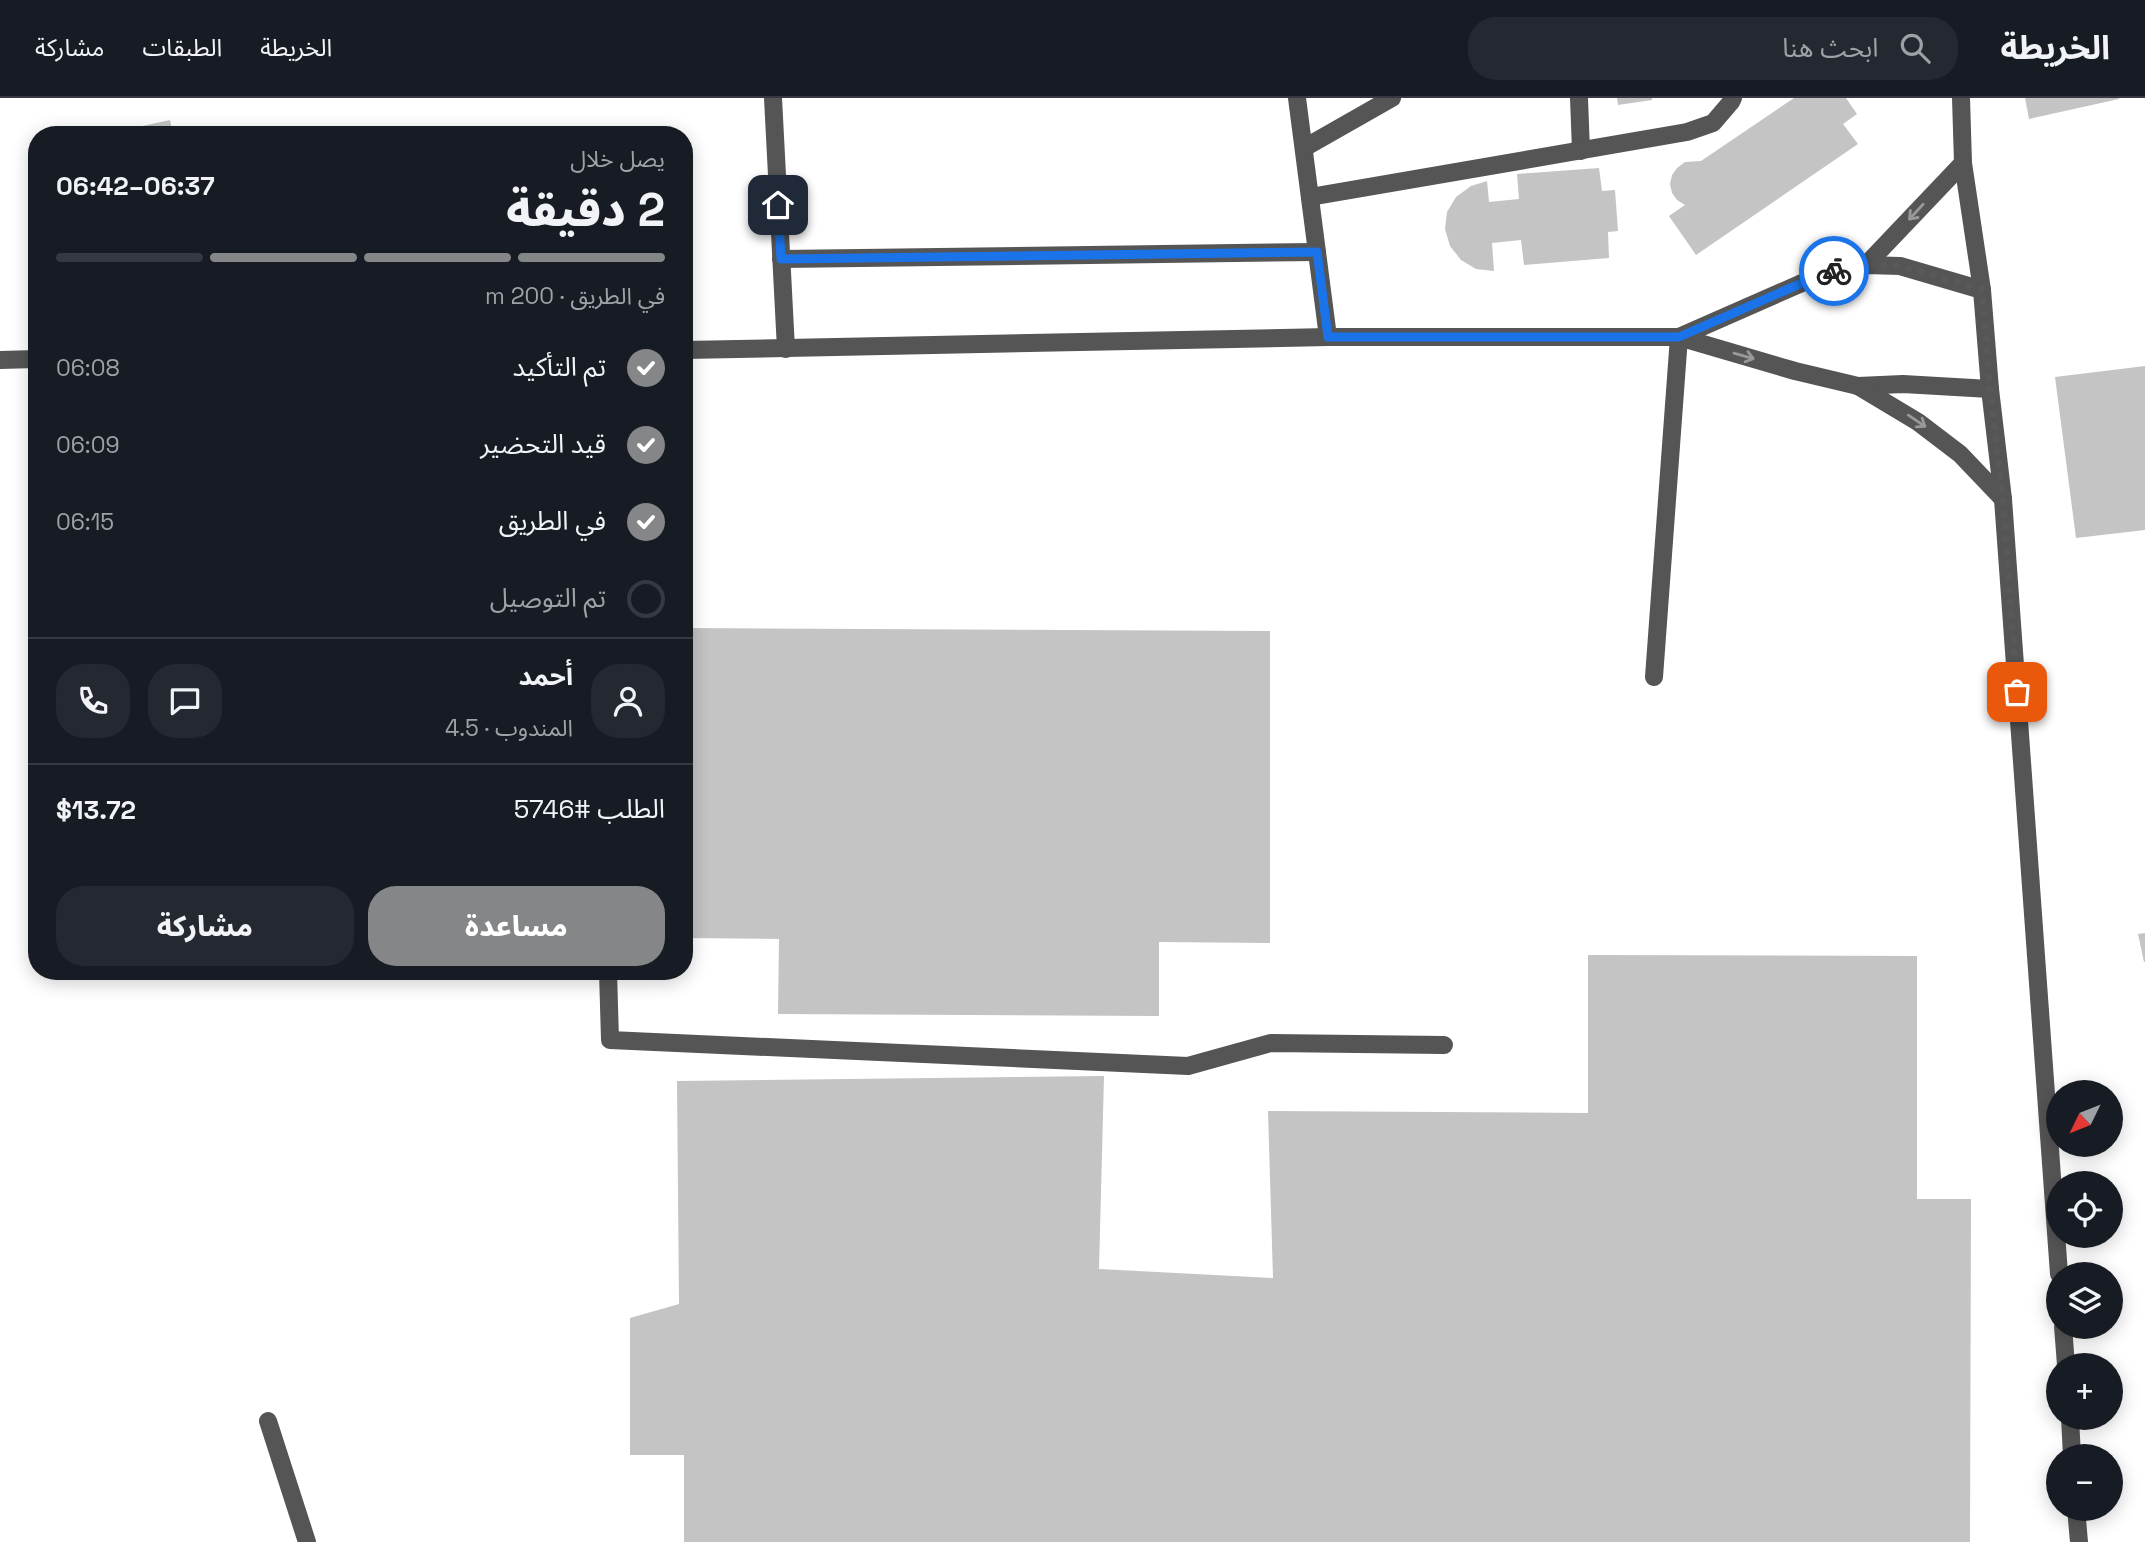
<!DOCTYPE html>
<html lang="ar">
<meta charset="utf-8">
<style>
body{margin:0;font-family:"Space Grotesk","Noto Sans Arabic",sans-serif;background:#242831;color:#f1f3f6;direction:rtl;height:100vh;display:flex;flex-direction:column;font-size:26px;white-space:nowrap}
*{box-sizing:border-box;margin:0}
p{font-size:23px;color:#9ea1a6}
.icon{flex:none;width:38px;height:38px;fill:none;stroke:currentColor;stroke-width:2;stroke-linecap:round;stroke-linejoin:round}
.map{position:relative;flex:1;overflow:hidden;direction:ltr}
.details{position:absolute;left:28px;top:28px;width:665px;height:854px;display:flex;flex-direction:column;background:#171b24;border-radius:28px;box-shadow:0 4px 18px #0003;direction:rtl}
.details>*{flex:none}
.needle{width:46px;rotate:227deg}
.controls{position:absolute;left:2046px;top:982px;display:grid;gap:14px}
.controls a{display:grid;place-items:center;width:77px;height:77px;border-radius:50%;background:#171b24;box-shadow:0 4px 18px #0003;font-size:35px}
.pin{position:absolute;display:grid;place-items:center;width:60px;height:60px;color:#fff;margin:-30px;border-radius:14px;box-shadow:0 4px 10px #0006}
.courier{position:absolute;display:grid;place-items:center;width:70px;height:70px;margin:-35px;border:5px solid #1a73e8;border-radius:50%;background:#fff;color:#222;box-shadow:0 2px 9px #0007}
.summary em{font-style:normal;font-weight:800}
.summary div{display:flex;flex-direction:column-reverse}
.summary{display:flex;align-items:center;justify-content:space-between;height:119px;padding:0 28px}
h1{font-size:46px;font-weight:800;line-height:52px}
.bar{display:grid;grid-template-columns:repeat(4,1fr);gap:10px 7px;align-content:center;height:84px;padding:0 28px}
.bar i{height:9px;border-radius:5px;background:#363941}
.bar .current{background:#858687}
.bar p{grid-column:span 4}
.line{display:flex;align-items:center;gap:18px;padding:0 28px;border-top:2px solid #363941}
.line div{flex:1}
.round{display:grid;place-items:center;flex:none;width:74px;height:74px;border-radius:28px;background:#242831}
ol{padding:0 28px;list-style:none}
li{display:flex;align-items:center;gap:21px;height:77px}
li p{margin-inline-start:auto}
li .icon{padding:7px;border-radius:50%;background:#858687;color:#fff;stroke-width:4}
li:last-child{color:#9ea1a6}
li i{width:38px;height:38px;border:4px solid #363941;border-radius:50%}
.cta{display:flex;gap:14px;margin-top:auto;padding:14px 28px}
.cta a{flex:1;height:80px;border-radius:28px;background:#858687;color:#fff;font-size:28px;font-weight:800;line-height:80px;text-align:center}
.cta a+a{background:#242831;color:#f1f3f6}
header{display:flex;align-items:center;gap:42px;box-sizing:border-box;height:98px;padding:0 35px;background:#171b24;border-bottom:2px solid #363941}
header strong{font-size:33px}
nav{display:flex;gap:38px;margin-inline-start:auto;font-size:24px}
.search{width:490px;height:63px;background:#242831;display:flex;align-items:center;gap:18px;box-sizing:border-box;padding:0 24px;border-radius:28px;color:#9ea1a6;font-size:26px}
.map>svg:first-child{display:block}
.building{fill:#c4c4c4}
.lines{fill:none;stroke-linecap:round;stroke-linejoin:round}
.minor{stroke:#555;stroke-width:18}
.oneway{stroke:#999}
.done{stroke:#595959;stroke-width:7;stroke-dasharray:0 12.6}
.route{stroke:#1a73e8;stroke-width:9}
</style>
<header>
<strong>الخريطة</strong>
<div class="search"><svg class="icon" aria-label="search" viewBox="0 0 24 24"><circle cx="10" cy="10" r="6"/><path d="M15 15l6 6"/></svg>ابحث هنا</div>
<nav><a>الخريطة</a><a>الطبقات</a><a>مشاركة</a></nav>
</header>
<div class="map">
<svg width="2145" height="1444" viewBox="0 0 2145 1444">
<rect width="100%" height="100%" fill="#fff"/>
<g class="building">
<polygon points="1617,0 1652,0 1652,2 1618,7"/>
<polygon points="1794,0 1846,0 1857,16 1843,26 1858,46 1696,157 1669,118 1685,107 1677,102 1672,95 1670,86 1672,77 1677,70 1685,64 1701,63"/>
<polygon points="2025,0 2119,0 2119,1 2029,21"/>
<polygon points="170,22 173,37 106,37 106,36"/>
<polygon points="1599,70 1602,93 1615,92 1618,133 1608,134 1609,160 1524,167 1521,142 1492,145 1494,173 1476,171 1461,162 1450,148 1445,131 1447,114 1456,99 1471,88 1487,83 1489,104 1519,101 1517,76"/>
<polygon points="2145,268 2145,432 2076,440 2055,279"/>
<polygon points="684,530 1270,533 1270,845 1159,844 1159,918 778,916 779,841 684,840"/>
<polygon points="2145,835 2145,864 2144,864 2138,836"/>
<polygon points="1588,857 1917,858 1917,1101 1971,1101 1970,1444 684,1444 684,1357 630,1357 630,1220 679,1206 677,983 1104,978 1099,1171 1273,1180 1268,1013 1588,1015"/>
</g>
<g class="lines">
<g class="minor">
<polyline points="773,0 786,251"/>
<polyline points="1297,0 1328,239"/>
<polyline points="1579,0 1581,53"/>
<polyline points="1961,0 1963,65 1982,192 1990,291 2003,401 2059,1176"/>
<polyline points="1304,50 1392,0"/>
<polyline points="1310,99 1687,34 1713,25 1731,4 1733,0"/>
<polyline points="781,161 1317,154"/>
<polyline points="1866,167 1963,65"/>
<polyline points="1679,239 1827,174 1866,167 1900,168 1982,192"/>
<polyline points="684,252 1328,239 1679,239 1795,273 1858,288 1903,286 1990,291"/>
<polyline points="0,262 37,261"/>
<polyline points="1858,288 1918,324 1960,356 2003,401"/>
<polyline points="1654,579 1679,239"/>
<polyline points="608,873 610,942 1188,968 1271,945 1444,947"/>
<polyline points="2063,1228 2066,1267"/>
<polyline points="2070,1320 2072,1358"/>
<polyline points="268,1323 307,1444"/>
<polyline points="2076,1410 2079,1444"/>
</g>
</g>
<defs><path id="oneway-shaft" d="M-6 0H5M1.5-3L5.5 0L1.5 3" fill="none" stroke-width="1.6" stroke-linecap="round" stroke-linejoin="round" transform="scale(1.75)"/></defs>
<g class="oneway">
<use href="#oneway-shaft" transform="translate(1916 114) rotate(133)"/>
<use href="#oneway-shaft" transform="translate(1744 258) rotate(16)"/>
<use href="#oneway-shaft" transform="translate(1917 323) rotate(34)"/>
</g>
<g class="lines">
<polyline class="done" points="1834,173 1866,167 1900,168 1982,191 1990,291 2003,401 2017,594"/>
<polyline class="route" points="778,107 781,161 1317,154 1328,239 1679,239 1827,174 1834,173"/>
</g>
</svg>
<div class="controls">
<a><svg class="needle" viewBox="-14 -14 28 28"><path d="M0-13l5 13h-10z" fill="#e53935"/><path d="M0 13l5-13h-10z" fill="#9ea1a6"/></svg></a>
<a><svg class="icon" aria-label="locate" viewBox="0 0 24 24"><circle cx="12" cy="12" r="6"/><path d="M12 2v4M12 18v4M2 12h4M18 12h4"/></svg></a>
<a><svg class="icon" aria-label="layers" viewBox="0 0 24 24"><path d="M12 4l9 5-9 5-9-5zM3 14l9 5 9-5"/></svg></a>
<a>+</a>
<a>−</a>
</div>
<div class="pin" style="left:2017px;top:594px;background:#ea580c"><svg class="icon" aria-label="bag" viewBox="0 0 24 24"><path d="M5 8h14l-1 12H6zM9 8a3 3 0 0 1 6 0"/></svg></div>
<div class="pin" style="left:778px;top:107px;background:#1f2937"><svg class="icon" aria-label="home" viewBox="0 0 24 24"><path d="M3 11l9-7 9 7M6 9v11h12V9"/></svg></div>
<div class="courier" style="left:1834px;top:173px"><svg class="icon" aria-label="bike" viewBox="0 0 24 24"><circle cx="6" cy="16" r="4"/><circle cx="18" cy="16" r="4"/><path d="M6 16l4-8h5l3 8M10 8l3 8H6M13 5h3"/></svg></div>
<section class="details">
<div class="summary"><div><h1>2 دقيقة</h1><p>يصل خلال</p></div><em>06:37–06:42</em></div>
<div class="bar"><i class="current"></i><i class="current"></i><i class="current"></i><i></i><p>في الطريق · 200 m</p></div>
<ol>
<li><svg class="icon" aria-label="check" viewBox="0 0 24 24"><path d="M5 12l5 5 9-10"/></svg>تم التأكيد<p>06:08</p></li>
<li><svg class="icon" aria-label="check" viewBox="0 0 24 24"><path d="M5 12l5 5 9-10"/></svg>قيد التحضير<p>06:09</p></li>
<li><svg class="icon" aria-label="check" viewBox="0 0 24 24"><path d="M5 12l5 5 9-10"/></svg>في الطريق<p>06:15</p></li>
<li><i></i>تم التوصيل</li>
</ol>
<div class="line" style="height:126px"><a class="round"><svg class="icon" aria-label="person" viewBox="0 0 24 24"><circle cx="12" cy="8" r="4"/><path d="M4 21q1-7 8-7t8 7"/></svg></a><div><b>أحمد</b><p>المندوب · 4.5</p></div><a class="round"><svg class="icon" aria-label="chat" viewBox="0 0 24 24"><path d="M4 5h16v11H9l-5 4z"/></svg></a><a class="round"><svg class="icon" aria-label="phone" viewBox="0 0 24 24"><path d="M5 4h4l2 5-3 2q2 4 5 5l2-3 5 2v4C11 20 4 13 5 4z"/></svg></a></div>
<div class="line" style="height:91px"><div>الطلب #5746</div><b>$13.72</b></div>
<div class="cta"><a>مساعدة</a><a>مشاركة</a></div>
</section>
</div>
